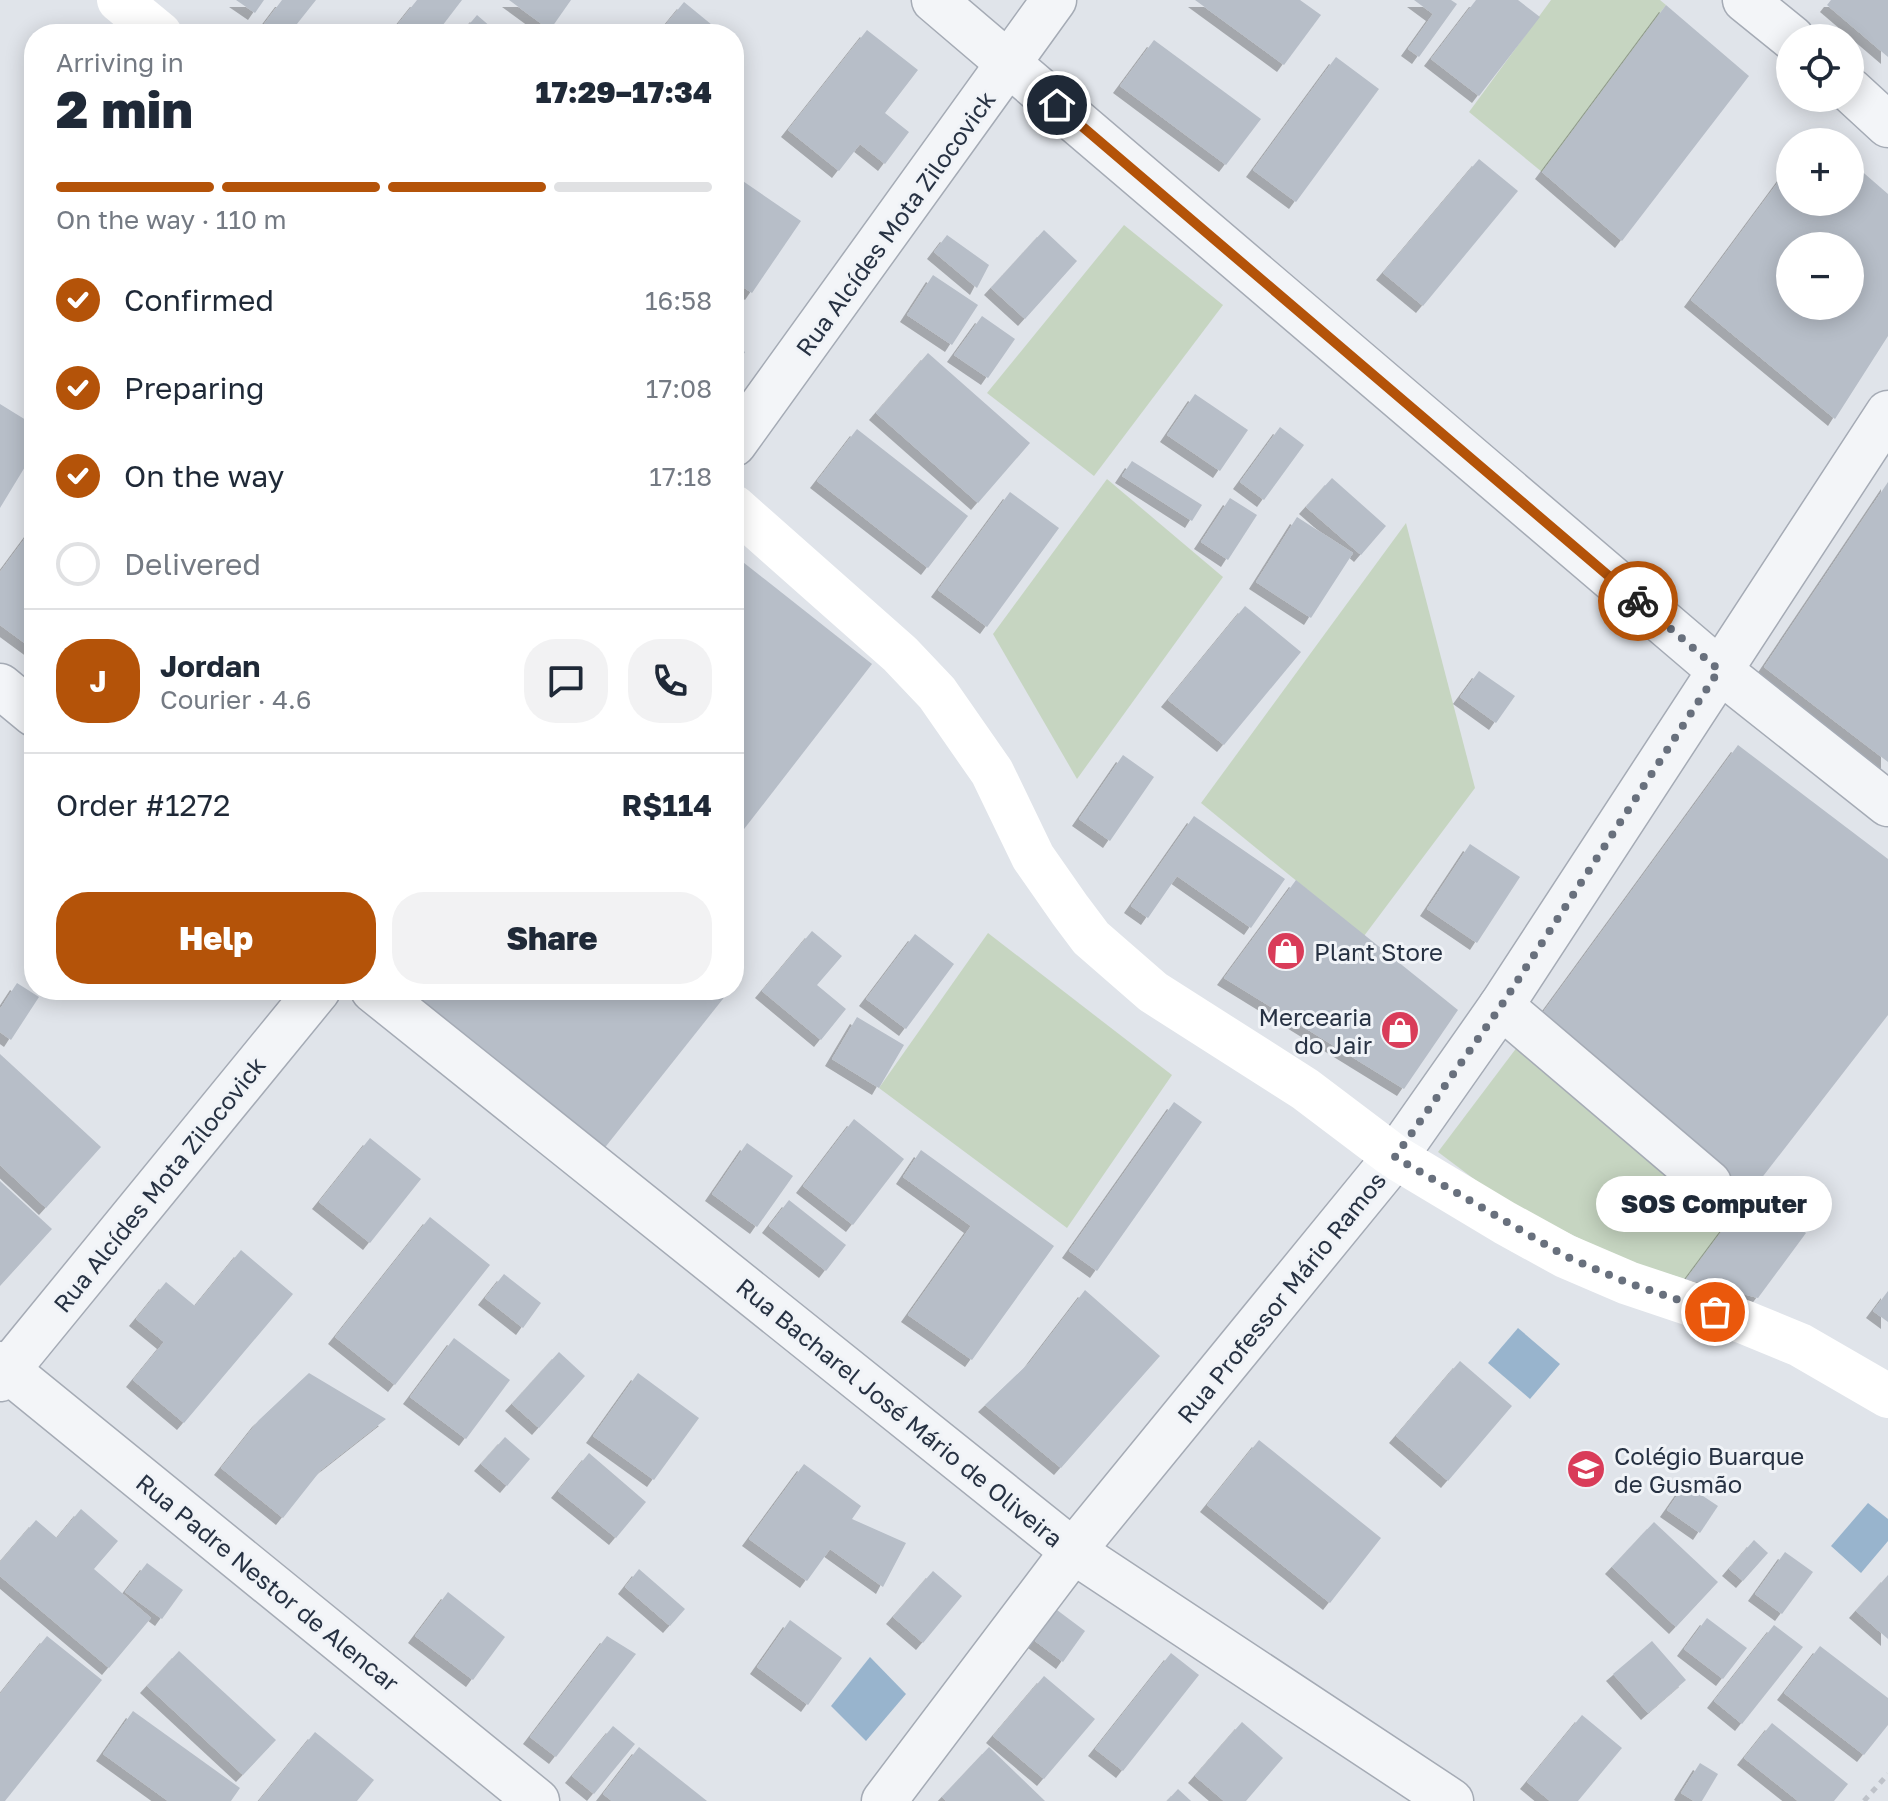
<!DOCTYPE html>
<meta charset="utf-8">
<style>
body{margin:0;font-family:"Golos Text",sans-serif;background:#f2f2f3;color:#1f2937;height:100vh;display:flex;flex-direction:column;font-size:30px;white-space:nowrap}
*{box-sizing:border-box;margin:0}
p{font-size:26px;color:#747a83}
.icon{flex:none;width:44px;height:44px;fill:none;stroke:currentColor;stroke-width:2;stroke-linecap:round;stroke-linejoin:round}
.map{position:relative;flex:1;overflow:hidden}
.sheet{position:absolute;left:24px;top:24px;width:720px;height:976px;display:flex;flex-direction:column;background:#fff;border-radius:32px;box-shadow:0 4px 20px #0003}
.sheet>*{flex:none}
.fabs{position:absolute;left:1776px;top:24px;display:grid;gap:16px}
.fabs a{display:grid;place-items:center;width:88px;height:88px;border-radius:50%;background:#fff;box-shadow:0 4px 20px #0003;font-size:40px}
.pin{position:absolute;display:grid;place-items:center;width:68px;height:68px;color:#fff;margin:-34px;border:4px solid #fff;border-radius:50%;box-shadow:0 2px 8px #0007}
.courier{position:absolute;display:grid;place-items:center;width:80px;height:80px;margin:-40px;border:6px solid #b45309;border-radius:50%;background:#fff;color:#222;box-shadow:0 2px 10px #0007}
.bubble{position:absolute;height:56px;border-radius:28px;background:#fff;box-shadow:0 4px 20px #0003;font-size:26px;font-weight:800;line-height:56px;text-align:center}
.headline em{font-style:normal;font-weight:800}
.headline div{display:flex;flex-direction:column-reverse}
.headline{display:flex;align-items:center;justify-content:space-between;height:136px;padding:0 32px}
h1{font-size:52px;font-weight:800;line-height:60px}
.bar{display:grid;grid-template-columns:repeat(4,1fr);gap:12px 8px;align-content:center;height:96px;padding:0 32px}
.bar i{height:10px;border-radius:6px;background:#e0e1e3}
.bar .active{background:#b45309}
.bar p{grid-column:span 4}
.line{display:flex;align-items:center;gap:20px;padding:0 32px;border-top:2px solid #e0e1e3}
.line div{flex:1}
.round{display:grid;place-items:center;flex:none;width:84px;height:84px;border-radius:32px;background:#f2f2f3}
ol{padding:0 32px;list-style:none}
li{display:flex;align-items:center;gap:24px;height:88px}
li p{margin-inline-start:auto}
li .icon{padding:8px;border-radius:50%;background:#b45309;color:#fff;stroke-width:4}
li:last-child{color:#747a83}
li i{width:44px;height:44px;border:4px solid #e0e1e3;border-radius:50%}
.button{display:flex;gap:16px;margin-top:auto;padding:16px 32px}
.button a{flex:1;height:92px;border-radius:32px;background:#b45309;color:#fff;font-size:32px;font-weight:800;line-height:92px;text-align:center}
.button a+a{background:#f2f2f3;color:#1f2937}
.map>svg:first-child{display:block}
.green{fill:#c6d5c1}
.water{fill:#98b4cd}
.building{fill:#b7bec8;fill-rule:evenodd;filter:url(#shadow)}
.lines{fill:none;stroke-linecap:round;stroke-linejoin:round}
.minor-casing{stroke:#a5abb5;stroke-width:47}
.path{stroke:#bec2c9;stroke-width:5;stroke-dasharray:6 6;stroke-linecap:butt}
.minor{stroke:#f3f5f8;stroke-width:44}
.secondary{stroke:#fff;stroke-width:44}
.done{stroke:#68707d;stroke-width:8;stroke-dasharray:0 14.4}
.route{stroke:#b45309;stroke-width:10}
.labels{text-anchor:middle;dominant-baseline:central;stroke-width:6;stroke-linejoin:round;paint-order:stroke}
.street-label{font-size:24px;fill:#273243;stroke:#f0f3f7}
.poi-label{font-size:24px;fill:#273243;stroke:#f0f3f7;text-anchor:start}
</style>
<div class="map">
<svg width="1888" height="1801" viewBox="0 0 1888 1801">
<defs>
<filter id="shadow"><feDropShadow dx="-7" dy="7" stdDeviation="0" flood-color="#0004"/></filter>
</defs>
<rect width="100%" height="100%" fill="#e0e4ea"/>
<g class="green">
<polygon points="1551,0 1660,0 1666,5 1542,172 1469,112"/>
<polygon points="1124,225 1223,305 1094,476 987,393"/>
<polygon points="1107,479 1223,577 1077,779 993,634"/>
<polygon points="1406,523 1475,788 1364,936 1201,803"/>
<polygon points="988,933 1172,1075 1067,1228 879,1088"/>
<polygon points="1533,1026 1750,1193 1686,1279 1627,1262 1502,1200 1438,1152"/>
</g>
<g class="water">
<polygon points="1518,1328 1560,1364 1530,1399 1488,1363"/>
<polygon points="1868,1503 1888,1519 1888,1541 1861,1573 1831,1546"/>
<polygon points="870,1657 906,1694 866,1741 831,1706"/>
</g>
<g class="building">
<polygon points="236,0 264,0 255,13"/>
<polygon points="282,0 316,0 289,34 276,34 264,24"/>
<polygon points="417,0 462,0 436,34 390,34"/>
<polygon points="509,0 571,0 550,30"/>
<polygon points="1195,0 1300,0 1321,15 1284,65"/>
<polygon points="1414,0 1451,0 1457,4 1419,57 1408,49 1433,14"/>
<polygon points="1476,0 1518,0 1540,17 1479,96 1431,59"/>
<polygon points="1831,0 1888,0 1888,57 1827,5"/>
<polygon points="684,2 723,34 658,34"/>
<polygon points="1666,5 1749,76 1622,241 1542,172"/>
<polygon points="477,15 499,34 461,34"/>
<polygon points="867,30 918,70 885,113 909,132 885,164 860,144 839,171 788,130"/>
<polygon points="1154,40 1261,119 1226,165 1120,86"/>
<polygon points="1336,57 1379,89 1296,202 1253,170"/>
<polygon points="734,99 744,107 734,119"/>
<polygon points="1816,131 1828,142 1808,142"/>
<polygon points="1479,159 1518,191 1423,306 1383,273"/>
<path d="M1850,161L1888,194V336L1835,419L1691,300L1790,166V202H1850ZM1790,246H1850V306H1790Z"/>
<polygon points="734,175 801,221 752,293 734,281"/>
<polygon points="1044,230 1077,261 1025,319 991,288"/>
<polygon points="947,235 989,265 977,288 934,252"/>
<polygon points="933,275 978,305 952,345 907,315"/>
<polygon points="982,316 1015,339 988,378 954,355"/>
<polygon points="734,345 745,352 734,370"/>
<polygon points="928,353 1030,443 978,503 876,413"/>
<polygon points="1195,394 1248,430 1220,471 1167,435"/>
<polygon points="0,404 34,425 34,452 0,508"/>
<polygon points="1280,427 1304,445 1264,500 1240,482"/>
<polygon points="857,429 968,516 928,568 817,481"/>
<polygon points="1132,461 1202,505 1192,521 1122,476"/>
<polygon points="1332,478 1386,526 1361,555 1306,507"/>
<polygon points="1888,482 1888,762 1764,667"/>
<polygon points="1010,492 1059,528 987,627 938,590"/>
<polygon points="1230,498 1257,515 1228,560 1201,542"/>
<polygon points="1297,517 1353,553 1311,618 1256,582"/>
<polygon points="34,526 34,650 0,625 0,572"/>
<polygon points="734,555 872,664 734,842"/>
<polygon points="1245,606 1301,652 1224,745 1168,700"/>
<polygon points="1479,671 1515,696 1496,723 1460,697"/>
<polygon points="1738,745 1888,859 1888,1015 1750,1193 1533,1026"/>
<polygon points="1123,755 1154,777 1110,841 1079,819"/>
<polygon points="1194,816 1285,879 1251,928 1177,876 1148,918 1131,906"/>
<polygon points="1470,844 1520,877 1477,943 1427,909"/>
<polygon points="1296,880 1458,1010 1404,1089 1224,978"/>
<polygon points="812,931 842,956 817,985 846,1009 821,1040 762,991"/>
<polygon points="915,934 954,964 906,1029 866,999"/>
<polygon points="17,983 39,997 11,1040 0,1032 0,1009"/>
<polygon points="405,990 730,990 603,1150"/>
<polygon points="857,1017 904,1045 879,1088 832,1059"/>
<polygon points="0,1054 101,1147 46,1208 0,1165"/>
<polygon points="1174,1102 1202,1122 1097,1271 1069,1251"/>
<polygon points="854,1119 904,1159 853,1225 803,1186"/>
<polygon points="370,1138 421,1179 370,1243 319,1202"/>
<polygon points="747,1143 793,1176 757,1227 712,1194"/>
<polygon points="921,1150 1054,1246 972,1360 908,1315 971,1226 903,1177"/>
<polygon points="0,1181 52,1229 0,1286"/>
<polygon points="1750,1193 1806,1233 1758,1298 1686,1279"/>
<polygon points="789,1200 846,1245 826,1271 769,1226"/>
<polygon points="430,1217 490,1265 395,1385 335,1337"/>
<polygon points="241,1250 293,1294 184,1423 133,1380 164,1342 136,1319 166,1282 195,1306"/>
<polygon points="504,1274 541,1303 523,1328 485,1298"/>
<polygon points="1085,1290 1160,1356 1061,1468 985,1405 1030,1362"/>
<polygon points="1888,1291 1888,1322 1873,1311"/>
<polygon points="454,1338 510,1380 466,1439 410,1397"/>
<polygon points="559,1352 585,1376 539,1428 512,1404"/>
<polygon points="1460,1361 1512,1406 1448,1481 1396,1436"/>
<polygon points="309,1373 386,1419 321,1470 283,1518 221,1468 259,1420"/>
<polygon points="638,1373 699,1418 654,1480 593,1436"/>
<polygon points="505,1437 530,1459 507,1486 481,1464"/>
<polygon points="1259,1440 1381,1538 1330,1603 1207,1505"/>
<polygon points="589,1453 646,1502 616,1538 558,1491"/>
<polygon points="804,1464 861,1506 852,1519 906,1543 883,1587 830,1549 807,1581 749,1539"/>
<polygon points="1685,1484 1718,1506 1700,1533 1667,1510"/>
<polygon points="81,1509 118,1541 94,1569 151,1618 109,1668 0,1576 0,1562 36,1520 57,1538"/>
<polygon points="1654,1522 1718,1582 1676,1627 1612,1567"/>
<polygon points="1754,1540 1768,1553 1743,1581 1729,1569"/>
<polygon points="1785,1552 1813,1572 1782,1614 1755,1594"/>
<polygon points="147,1563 183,1590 162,1619 125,1592"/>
<polygon points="639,1569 685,1609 670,1626 625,1587"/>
<polygon points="933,1571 962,1596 923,1643 893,1617"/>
<polygon points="1888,1575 1888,1639 1856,1611"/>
<polygon points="448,1592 505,1637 473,1680 415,1636"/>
<polygon points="1057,1610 1085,1631 1063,1662 1035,1641"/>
<polygon points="1707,1618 1747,1648 1723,1679 1684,1649"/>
<polygon points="790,1620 842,1658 808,1705 757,1667"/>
<polygon points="1774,1625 1803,1647 1742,1724 1714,1701"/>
<polygon points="47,1636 102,1680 5,1801 0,1801 0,1694"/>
<polygon points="607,1636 636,1654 556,1757 530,1737"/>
<polygon points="1652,1641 1686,1680 1648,1713 1613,1674"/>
<polygon points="1820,1646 1888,1698 1888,1725 1864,1755 1784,1693"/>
<polygon points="179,1651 276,1740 243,1775 147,1686"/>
<polygon points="1171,1653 1199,1675 1123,1771 1095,1749"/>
<polygon points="1044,1676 1095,1719 1044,1779 993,1736"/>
<polygon points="133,1711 240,1788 231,1801 168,1801 103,1754"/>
<polygon points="1582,1715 1622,1748 1578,1801 1550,1801 1527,1782"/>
<polygon points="1242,1722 1283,1758 1246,1801 1224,1801 1195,1776"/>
<polygon points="1772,1723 1848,1784 1834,1801 1798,1801 1744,1758"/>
<polygon points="613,1726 635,1744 594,1794 572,1776"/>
<polygon points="315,1732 374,1780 357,1801 259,1801"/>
<polygon points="639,1747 707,1801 612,1801 603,1794"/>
<polygon points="989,1747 1045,1801 946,1801 942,1797"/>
<polygon points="1700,1763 1718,1774 1702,1801 1694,1801 1681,1793"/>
<polygon points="1178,1789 1191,1801 1167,1801"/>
</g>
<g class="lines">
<g class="minor-casing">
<g id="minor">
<polyline points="934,0 1719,670 1888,804"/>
<polyline points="1745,0 1792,38"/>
<polyline points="1850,90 1888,125"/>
<polyline points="734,444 1054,0"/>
<polyline points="0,686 34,714"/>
<polyline points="373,990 1073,1551 1451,1801"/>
<polyline points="1501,1006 1709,1183"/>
<polyline points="0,1364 537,1801"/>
<polyline points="0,1379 318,990"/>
<polyline points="884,1801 1073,1551 1395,1157 1501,1006 1888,413"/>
</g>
</g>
<polyline class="path" points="1864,1801 1888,1774"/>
<use href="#minor" class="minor"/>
<g class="secondary">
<polyline points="119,0 160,34"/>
<polyline points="734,507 900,654 937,693 992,772 1033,857 1070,910 1091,938 1153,992 1305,1089 1395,1157 1505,1223 1565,1256 1628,1283 1744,1322 1800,1345 1888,1396"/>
</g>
</g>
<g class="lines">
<polyline class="done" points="1638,601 1719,670 1501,1006 1395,1157 1565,1256 1628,1283 1715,1312"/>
<polyline class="route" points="1057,105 1638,601"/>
</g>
<defs>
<g id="shop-disc" transform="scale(2)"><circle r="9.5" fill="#d93c59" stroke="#f0f3f7"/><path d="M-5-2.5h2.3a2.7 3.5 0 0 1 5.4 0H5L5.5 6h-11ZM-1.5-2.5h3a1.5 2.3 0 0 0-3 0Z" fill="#fff"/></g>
<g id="school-disc" transform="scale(2)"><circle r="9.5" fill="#d93c59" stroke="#f0f3f7"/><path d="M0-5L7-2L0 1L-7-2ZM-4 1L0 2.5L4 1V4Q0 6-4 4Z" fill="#fff"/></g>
</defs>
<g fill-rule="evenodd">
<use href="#shop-disc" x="1286" y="951"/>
<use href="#shop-disc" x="1400" y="1030"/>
<use href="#school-disc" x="1586" y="1469"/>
</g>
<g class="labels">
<g class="street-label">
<text transform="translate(895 223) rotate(-54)">Rua Alcídes Mota Zilocovick</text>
<text transform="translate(159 1184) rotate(-51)">Rua Alcídes Mota Zilocovick</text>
<text transform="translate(1281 1297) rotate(-51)">Rua Professor Mário Ramos</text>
<text transform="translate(900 1412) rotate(39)">Rua Bacharel José Mário de Oliveira</text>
<text transform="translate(268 1582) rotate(39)">Rua Padre Nestor de Alencar</text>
</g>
<g class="poi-label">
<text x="1314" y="951">Plant Store</text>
<text x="1372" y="1016" text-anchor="end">Mercearia<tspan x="1372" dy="28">do Jair</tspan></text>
<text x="1614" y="1455">Colégio Buarque<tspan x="1614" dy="28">de Gusmão</tspan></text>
</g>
</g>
</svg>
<div class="fabs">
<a><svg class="icon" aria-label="locate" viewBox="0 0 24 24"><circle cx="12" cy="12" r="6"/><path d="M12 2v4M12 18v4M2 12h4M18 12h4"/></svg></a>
<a>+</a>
<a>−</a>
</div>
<div class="pin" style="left:1715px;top:1312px;background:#ea580c"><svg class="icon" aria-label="bag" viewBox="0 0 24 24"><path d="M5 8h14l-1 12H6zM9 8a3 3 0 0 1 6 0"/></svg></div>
<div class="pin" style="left:1057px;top:105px;background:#1f2937"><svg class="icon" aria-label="home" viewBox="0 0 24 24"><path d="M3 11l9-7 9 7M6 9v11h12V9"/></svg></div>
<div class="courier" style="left:1638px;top:601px"><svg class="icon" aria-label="bike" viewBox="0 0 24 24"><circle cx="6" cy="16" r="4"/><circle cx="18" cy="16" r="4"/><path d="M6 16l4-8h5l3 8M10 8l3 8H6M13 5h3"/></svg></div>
<div class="bubble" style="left:1596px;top:1176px;width:236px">SOS Computer</div>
<section class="sheet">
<div class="headline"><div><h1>2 min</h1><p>Arriving in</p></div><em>17:29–17:34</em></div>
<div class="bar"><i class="active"></i><i class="active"></i><i class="active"></i><i></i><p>On the way · 110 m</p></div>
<ol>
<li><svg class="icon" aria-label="check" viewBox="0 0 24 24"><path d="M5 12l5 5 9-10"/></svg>Confirmed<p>16:58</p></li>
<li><svg class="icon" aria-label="check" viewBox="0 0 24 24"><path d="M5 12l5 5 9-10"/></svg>Preparing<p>17:08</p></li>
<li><svg class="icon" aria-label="check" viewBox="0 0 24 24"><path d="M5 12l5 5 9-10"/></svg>On the way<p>17:18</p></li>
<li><i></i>Delivered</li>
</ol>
<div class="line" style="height:144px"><b class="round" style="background:#b45309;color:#fff">J</b><div><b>Jordan</b><p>Courier · 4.6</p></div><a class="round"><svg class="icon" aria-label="chat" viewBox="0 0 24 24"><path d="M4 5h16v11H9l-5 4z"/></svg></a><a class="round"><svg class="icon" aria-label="phone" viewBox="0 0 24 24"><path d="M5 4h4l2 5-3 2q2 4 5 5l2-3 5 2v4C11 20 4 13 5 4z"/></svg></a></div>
<div class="line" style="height:104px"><div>Order #1272</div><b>R$114</b></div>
<div class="button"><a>Help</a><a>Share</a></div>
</section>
</div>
